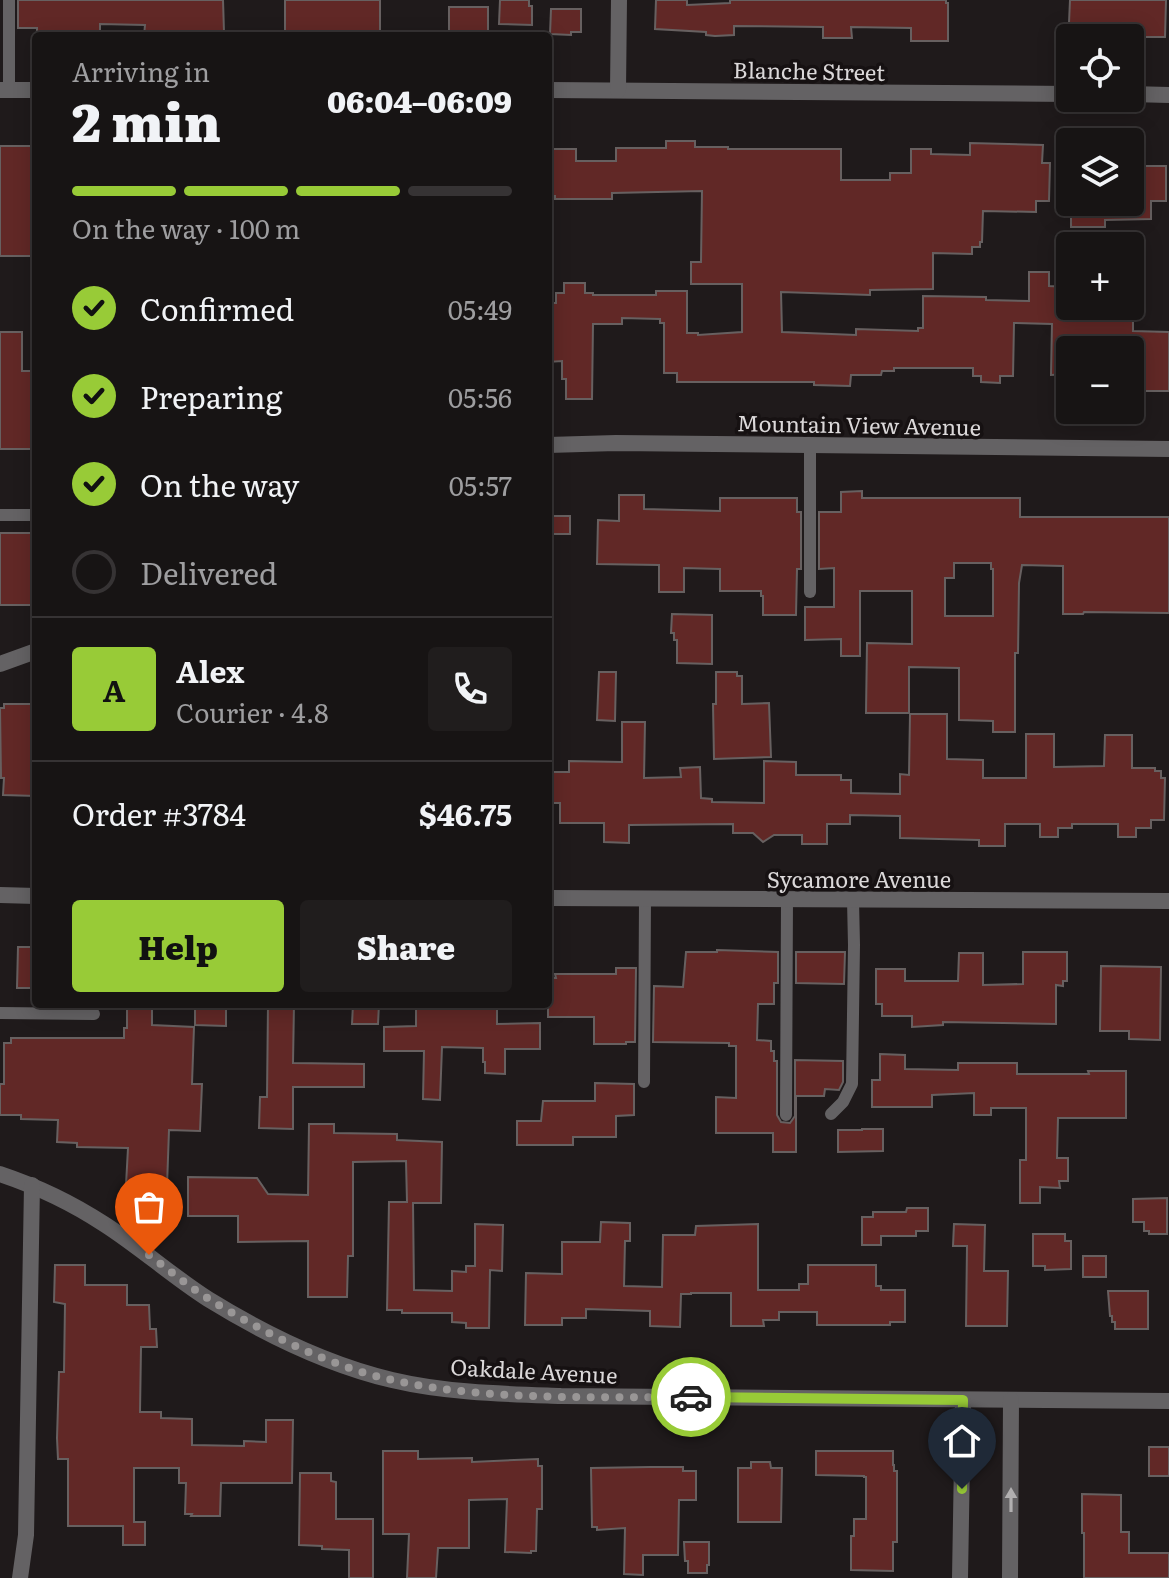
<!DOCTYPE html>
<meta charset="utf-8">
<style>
body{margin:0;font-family:Literata,serif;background:#201d1d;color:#f1f3f6;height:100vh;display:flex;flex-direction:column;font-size:30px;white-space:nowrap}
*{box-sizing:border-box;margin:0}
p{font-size:26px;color:#9e9ea0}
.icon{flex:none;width:44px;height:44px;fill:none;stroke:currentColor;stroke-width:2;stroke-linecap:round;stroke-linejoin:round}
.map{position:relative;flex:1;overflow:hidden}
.side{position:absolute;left:32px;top:32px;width:520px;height:976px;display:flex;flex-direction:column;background:#171414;border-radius:8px;box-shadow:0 4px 20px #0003,0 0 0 2px #363334}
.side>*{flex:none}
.fabs{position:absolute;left:1056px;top:24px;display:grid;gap:16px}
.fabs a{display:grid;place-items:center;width:88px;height:88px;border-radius:8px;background:#171414;box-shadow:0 4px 20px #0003,0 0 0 2px #363334;font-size:40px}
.pin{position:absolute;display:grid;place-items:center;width:68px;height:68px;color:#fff;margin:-82px -34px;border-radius:50% 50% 50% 0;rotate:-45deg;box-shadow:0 0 8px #0007}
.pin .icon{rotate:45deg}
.courier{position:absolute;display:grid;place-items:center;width:80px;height:80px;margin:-40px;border:6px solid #98cb37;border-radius:50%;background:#fff;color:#222;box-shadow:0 2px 10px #0007}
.head em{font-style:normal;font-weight:800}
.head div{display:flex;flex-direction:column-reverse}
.head{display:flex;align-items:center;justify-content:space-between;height:136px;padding:0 40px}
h1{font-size:52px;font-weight:800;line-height:60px}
.bar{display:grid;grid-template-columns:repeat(4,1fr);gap:12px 8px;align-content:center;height:96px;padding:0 40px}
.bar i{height:10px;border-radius:6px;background:#363334}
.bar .on{background:#98cb37}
.bar p{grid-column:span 4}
.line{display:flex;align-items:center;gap:20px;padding:0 40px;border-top:2px solid #363334}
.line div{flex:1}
.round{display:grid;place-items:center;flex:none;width:84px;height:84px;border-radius:8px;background:#201d1d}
ol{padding:0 40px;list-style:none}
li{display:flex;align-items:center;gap:24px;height:88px}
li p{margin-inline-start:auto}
li .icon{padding:8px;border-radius:50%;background:#98cb37;color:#111;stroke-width:4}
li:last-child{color:#9e9ea0}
li i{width:44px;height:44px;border:4px solid #363334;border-radius:50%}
.button{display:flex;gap:16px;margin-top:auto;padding:16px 40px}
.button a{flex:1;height:92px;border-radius:8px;background:#98cb37;color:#111;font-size:32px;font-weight:800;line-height:92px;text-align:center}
.button a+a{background:#201d1d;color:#f1f3f6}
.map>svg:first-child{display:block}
.building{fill:#612826;stroke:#676060;stroke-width:2;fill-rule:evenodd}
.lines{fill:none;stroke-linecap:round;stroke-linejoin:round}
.lane{stroke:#646264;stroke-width:12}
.street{stroke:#646264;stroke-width:16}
.oneway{fill:#b1afb0}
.done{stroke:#999696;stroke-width:8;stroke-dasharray:0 14.4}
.route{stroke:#98cb37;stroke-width:10}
.labels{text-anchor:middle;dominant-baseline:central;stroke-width:7;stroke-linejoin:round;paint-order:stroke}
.street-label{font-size:22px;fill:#dbd8d9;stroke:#161112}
</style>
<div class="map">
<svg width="1169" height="1578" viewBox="0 0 1169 1578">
<rect width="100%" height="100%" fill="#1f1a1b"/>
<g class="building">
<polygon points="18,0 223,0 224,32 144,36 145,25 100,24 100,36 73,36 73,33 37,34 37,28 18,28"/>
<polygon points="285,0 380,0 380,33 367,33 367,35 306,34 305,36 285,36"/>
<polygon points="500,0 529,0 529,6 532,6 532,25 499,24"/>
<polygon points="656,0 687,0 687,5 730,3 730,0 946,0 946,3 948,3 948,41 911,41 911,28 851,27 852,38 823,38 823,27 734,26 734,35 715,36 706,35 706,32 655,29"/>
<polygon points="1070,0 1166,0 1165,37 1134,37 1134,25 1093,24 1093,38 1071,38 1072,23 1069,23"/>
<rect x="449" y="7" width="39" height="29"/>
<polygon points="551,9 581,9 581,32 571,32 571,35 550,34"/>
<polygon points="666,141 695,141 695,147 728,147 728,149 841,149 841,180 890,180 890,173 911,173 911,149 931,149 931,154 970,155 970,143 1043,145 1042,163 1050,163 1049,201 1036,201 1036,212 983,211 982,242 980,242 980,247 972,247 972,254 933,253 933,289 870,290 870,295 781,292 782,332 856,335 856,329 918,331 918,328 923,328 923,296 986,297 986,300 1029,301 1029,272 1049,272 1049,286 1070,287 1070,306 1107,306 1107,311 1133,311 1133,331 1169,332 1169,391 1142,391 1143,368 1130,368 1130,350 1070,350 1070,374 1051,375 1052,324 1014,323 1013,376 1000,376 1000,383 981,382 981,376 973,376 973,368 894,368 894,371 882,371 881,375 851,375 850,386 814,385 814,382 677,382 677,373 664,373 664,323 660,323 660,319 622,318 622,324 593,324 592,399 566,399 566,379 562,379 562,361 548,362 548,303 556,303 556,293 564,293 564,283 585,283 585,293 593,293 593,295 656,295 656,291 687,291 687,333 698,333 698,335 742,332 742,284 691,284 691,262 701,262 702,191 612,193 612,199 555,199 555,196 548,196 548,149 576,149 576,161 616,161 616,148 666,148"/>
<rect x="0" y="146" width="36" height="110"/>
<polygon points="1130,166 1166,166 1166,201 1151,201 1151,219 1105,220 1105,227 1071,227 1071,202 1130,202"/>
<polygon points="0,332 22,332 22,371 36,371 36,412 33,412 33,449 0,449"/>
<path d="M862,491V498H1020V517H1169V613L1084,612L1083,614H1063V566L1022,565L1019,583L1018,653H1015V732H993V721L959,720V668L909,667V713H866L867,643L912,644V591H860V656H841V639L805,640V607H834V568L819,569V512H841V492ZM954,563H991V569H993V616H945V578H954Z"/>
<polygon points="619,495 644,495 644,509 720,511 720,498 797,498 797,512 801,512 801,569 797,569 796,615 763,615 763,596 761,596 761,591 720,591 720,569 684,568 684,592 659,592 659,565 597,564 598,520 619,521"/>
<rect x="548" y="516" width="22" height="18"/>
<rect x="0" y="533" width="36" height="72"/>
<polygon points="672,614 712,615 712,664 677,663 677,640 674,640 674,633 671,633"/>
<polygon points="599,672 616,672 615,721 597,720"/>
<polygon points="716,672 737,672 737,676 742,676 742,704 769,703 771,757 714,759 713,704 716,704"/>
<polygon points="4,704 36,704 36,796 3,795 4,778 1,778 0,708 4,708"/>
<polygon points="910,714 947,714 947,759 983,760 983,778 1026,778 1026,734 1054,734 1054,767 1104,766 1105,735 1132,735 1132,768 1155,768 1155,771 1161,771 1161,778 1165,778 1164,820 1151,820 1151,828 1136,828 1136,837 1118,837 1118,824 1072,824 1072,828 1058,828 1058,837 1040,837 1040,824 1005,824 1005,846 979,846 979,840 900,838 900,816 850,815 850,824 827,824 827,844 802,844 802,835 774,835 763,842 753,833 733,833 733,824 629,825 629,843 604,842 604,823 560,823 560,803 548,803 548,772 569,772 569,761 622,762 622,722 645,722 644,778 681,777 680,768 700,767 701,798 712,799 712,802 764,803 764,761 796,762 796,775 841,775 841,780 851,780 851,793 900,794 900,774 909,775"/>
<polygon points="18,947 36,947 36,988 17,988"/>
<polygon points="717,950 778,952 778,983 774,983 774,1004 758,1004 757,1040 771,1041 771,1051 774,1051 774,1061 777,1061 777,1115 781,1122 790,1123 795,1116 795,1060 843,1061 843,1082 839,1090 825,1089 824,1096 796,1096 796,1152 773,1152 773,1133 716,1133 716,1097 736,1098 736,1046 729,1046 729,1043 653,1042 654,986 683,987 686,952 717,952"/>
<polygon points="796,952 845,952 844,984 796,983"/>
<polygon points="1023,952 1067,952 1067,981 1063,981 1063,986 1056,985 1056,1024 943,1022 943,1025 912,1027 912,1016 882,1016 882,1004 876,1004 876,969 905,969 905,981 958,981 959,953 983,953 983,985 1023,984"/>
<polygon points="1101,966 1161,967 1160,1040 1129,1039 1129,1031 1100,1031"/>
<polygon points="616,968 636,968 635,1042 626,1042 626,1044 594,1044 594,1017 548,1017 548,978 556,978 555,974 616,974"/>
<polygon points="127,1004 152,1004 152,1025 194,1027 192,1084 202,1084 200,1131 169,1130 167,1186 126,1185 128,1148 77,1147 77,1143 57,1142 58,1120 21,1119 21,1115 0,1115 0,1084 4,1084 4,1043 11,1043 11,1038 124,1038 124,1028 127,1028"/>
<polygon points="195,1004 226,1004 226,1026 195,1025"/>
<polygon points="268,1004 294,1004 293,1063 364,1064 364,1087 293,1087 293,1129 259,1128 260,1097 267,1097"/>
<polygon points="353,1004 379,1004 378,1024 352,1024"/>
<polygon points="416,1004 497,1004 497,1024 540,1023 540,1049 505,1049 505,1074 485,1073 485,1062 483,1062 483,1048 442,1047 440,1100 423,1099 424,1051 384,1051 384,1027 416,1026"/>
<polygon points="880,1054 905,1055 905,1069 958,1070 958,1063 1017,1063 1017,1074 1089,1074 1088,1071 1126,1071 1126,1118 1058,1118 1057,1158 1068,1158 1068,1181 1059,1181 1060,1188 1040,1187 1040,1203 1020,1203 1020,1160 1026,1160 1026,1108 991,1108 991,1115 974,1115 974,1093 932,1095 932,1107 872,1107 872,1080 880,1080"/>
<polygon points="595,1083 634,1084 634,1115 616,1116 616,1137 573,1137 573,1145 517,1145 517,1121 541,1121 543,1101 595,1101"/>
<polygon points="309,1124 334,1124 334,1133 397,1134 397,1140 442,1142 441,1203 413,1203 414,1290 452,1291 452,1271 466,1272 466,1266 475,1266 475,1224 503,1225 502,1271 490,1270 489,1328 466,1328 466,1323 452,1322 452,1313 402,1313 402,1310 387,1310 389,1202 407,1202 406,1161 353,1162 353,1256 348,1256 347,1297 308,1297 308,1241 238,1242 238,1216 188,1216 188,1177 257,1178 268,1194 308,1195"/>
<polygon points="862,1129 883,1129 883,1151 838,1152 838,1130 862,1130"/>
<polygon points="1167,1198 1167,1234 1149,1234 1149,1231 1144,1231 1144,1222 1133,1222 1133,1199"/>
<polygon points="907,1208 928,1208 928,1231 916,1231 916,1236 881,1236 881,1245 862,1245 862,1217 873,1217 873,1212 906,1212"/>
<polygon points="601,1222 630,1223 630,1241 625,1241 624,1286 662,1287 663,1235 695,1235 696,1226 758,1224 758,1290 799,1290 799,1284 808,1284 808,1265 876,1265 876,1286 881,1286 881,1290 905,1290 905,1322 890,1322 890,1325 817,1325 817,1312 779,1312 779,1320 763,1320 764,1326 731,1326 731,1293 691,1293 691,1294 681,1294 680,1327 650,1326 650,1311 586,1309 586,1318 562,1318 562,1325 525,1325 526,1273 562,1274 562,1242 600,1242"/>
<polygon points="954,1224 985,1225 984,1271 1008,1271 1007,1326 966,1326 967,1246 953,1246"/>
<polygon points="1033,1234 1065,1234 1065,1241 1071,1241 1071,1269 1045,1270 1045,1266 1033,1266"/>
<rect x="1083" y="1256" width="23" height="21"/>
<polygon points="55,1265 85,1265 85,1285 127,1285 127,1305 149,1305 150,1329 156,1329 157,1347 141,1347 140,1412 161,1412 161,1418 192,1419 192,1445 244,1446 244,1441 266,1442 266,1420 293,1420 292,1483 221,1483 220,1516 191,1516 192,1514 185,1514 186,1483 179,1483 179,1468 134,1468 134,1522 145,1522 145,1545 123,1545 123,1526 68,1526 68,1459 58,1459 57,1438 59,1372 64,1372 65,1304 54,1302"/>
<polygon points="1108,1291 1148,1291 1148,1329 1115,1329 1115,1322 1112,1322 1112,1316 1110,1316"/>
<rect x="1149" y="1447" width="20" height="29"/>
<polygon points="383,1451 418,1451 418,1459 472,1458 472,1462 538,1459 538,1466 542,1466 542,1509 537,1509 536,1551 531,1551 531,1553 505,1552 507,1499 469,1500 469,1548 438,1548 436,1578 407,1578 409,1534 383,1534"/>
<polygon points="816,1451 893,1451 893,1465 894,1465 894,1471 897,1471 897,1542 893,1542 893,1571 851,1570 851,1536 854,1536 854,1519 866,1519 866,1477 864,1477 864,1476 816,1475"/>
<polygon points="751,1462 770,1462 771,1468 782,1468 781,1522 738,1522 738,1468 751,1468"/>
<polygon points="650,1467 683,1467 683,1471 696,1471 696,1500 679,1500 678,1555 643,1555 643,1575 624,1574 625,1528 597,1530 597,1527 592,1527 591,1468"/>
<polygon points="300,1473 331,1473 331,1481 336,1482 336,1519 373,1519 373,1578 349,1578 349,1550 322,1549 322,1546 299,1545"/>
<polygon points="1082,1494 1121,1495 1121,1532 1129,1532 1129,1553 1169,1553 1169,1578 1084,1578 1084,1533 1082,1533"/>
<polygon points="684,1542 709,1542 709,1565 707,1565 707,1573 688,1573 688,1561 685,1561"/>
</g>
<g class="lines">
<g class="lane">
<polyline points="9,90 9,0"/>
<polyline points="0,515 36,515"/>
<polyline points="810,592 810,445"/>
<polyline points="0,1013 94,1014"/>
<polyline points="644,1082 645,899"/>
<polyline points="831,1114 843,1102 852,1084 854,945 853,900"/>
<polyline points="786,1115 787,899"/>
</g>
<g class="street">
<polyline points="0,90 36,90"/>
<polyline points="548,90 1070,94"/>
<polyline points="618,90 619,0"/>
<polyline points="1130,94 1169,95"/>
<polyline points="548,445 616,443 1169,449"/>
<polyline points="0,664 36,651"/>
<polyline points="0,895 36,896"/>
<polyline points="548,898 1169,901"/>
<path d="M0,1174C36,1186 72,1203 104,1224C140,1247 172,1276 208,1299C263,1333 329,1365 392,1380C447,1393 505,1394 561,1396L1169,1401"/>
<polyline points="20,1578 26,1535 32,1185"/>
<polyline points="960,1578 963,1400"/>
<polyline points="1010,1578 1011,1400"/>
</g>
</g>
<defs><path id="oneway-solid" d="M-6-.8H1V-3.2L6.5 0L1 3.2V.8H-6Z" transform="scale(2)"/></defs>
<use class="oneway" href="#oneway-solid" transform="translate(1011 1500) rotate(-90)"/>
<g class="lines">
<path class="done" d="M149,1255C169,1270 188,1286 209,1299C262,1332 331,1367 392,1380C487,1401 595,1397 691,1397"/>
<polyline class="route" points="691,1397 963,1400 962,1489"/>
</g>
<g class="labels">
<g class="street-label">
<text transform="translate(809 70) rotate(1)">Blanche Street</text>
<text transform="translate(859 424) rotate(1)">Mountain View Avenue</text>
<text x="859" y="878">Sycamore Avenue</text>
<text transform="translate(534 1370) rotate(3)">Oakdale Avenue</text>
</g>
</g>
</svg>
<div class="fabs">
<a><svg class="icon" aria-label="locate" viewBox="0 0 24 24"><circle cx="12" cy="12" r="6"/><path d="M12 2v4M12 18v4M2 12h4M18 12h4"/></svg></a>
<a><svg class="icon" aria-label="layers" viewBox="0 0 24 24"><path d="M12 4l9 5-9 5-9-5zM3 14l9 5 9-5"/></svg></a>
<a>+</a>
<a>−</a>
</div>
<div class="pin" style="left:149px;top:1255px;background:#ea580c"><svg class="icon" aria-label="bag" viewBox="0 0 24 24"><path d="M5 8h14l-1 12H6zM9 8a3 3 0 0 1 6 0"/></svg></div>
<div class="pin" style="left:962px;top:1489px;background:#1f2937"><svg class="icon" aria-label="home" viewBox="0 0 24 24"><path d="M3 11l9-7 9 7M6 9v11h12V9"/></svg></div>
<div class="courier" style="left:691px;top:1397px"><svg class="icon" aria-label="car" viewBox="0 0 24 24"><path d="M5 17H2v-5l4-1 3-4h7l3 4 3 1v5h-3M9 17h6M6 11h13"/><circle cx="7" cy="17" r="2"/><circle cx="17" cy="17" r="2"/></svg></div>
<section class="side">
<div class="head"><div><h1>2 min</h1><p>Arriving in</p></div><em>06:04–06:09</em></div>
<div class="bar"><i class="on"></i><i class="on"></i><i class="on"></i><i></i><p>On the way · 100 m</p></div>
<ol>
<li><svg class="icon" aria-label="check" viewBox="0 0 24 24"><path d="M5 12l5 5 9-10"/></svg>Confirmed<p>05:49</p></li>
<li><svg class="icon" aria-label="check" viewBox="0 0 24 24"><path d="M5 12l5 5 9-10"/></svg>Preparing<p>05:56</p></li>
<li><svg class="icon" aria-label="check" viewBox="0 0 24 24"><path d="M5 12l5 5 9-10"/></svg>On the way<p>05:57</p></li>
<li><i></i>Delivered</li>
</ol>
<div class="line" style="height:144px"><b class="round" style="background:#98cb37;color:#111">A</b><div><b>Alex</b><p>Courier · 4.8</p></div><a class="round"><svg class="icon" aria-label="phone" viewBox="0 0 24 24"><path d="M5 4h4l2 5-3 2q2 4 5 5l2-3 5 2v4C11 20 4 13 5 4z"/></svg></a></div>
<div class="line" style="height:104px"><div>Order #3784</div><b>$46.75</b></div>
<div class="button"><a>Help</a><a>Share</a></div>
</section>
</div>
